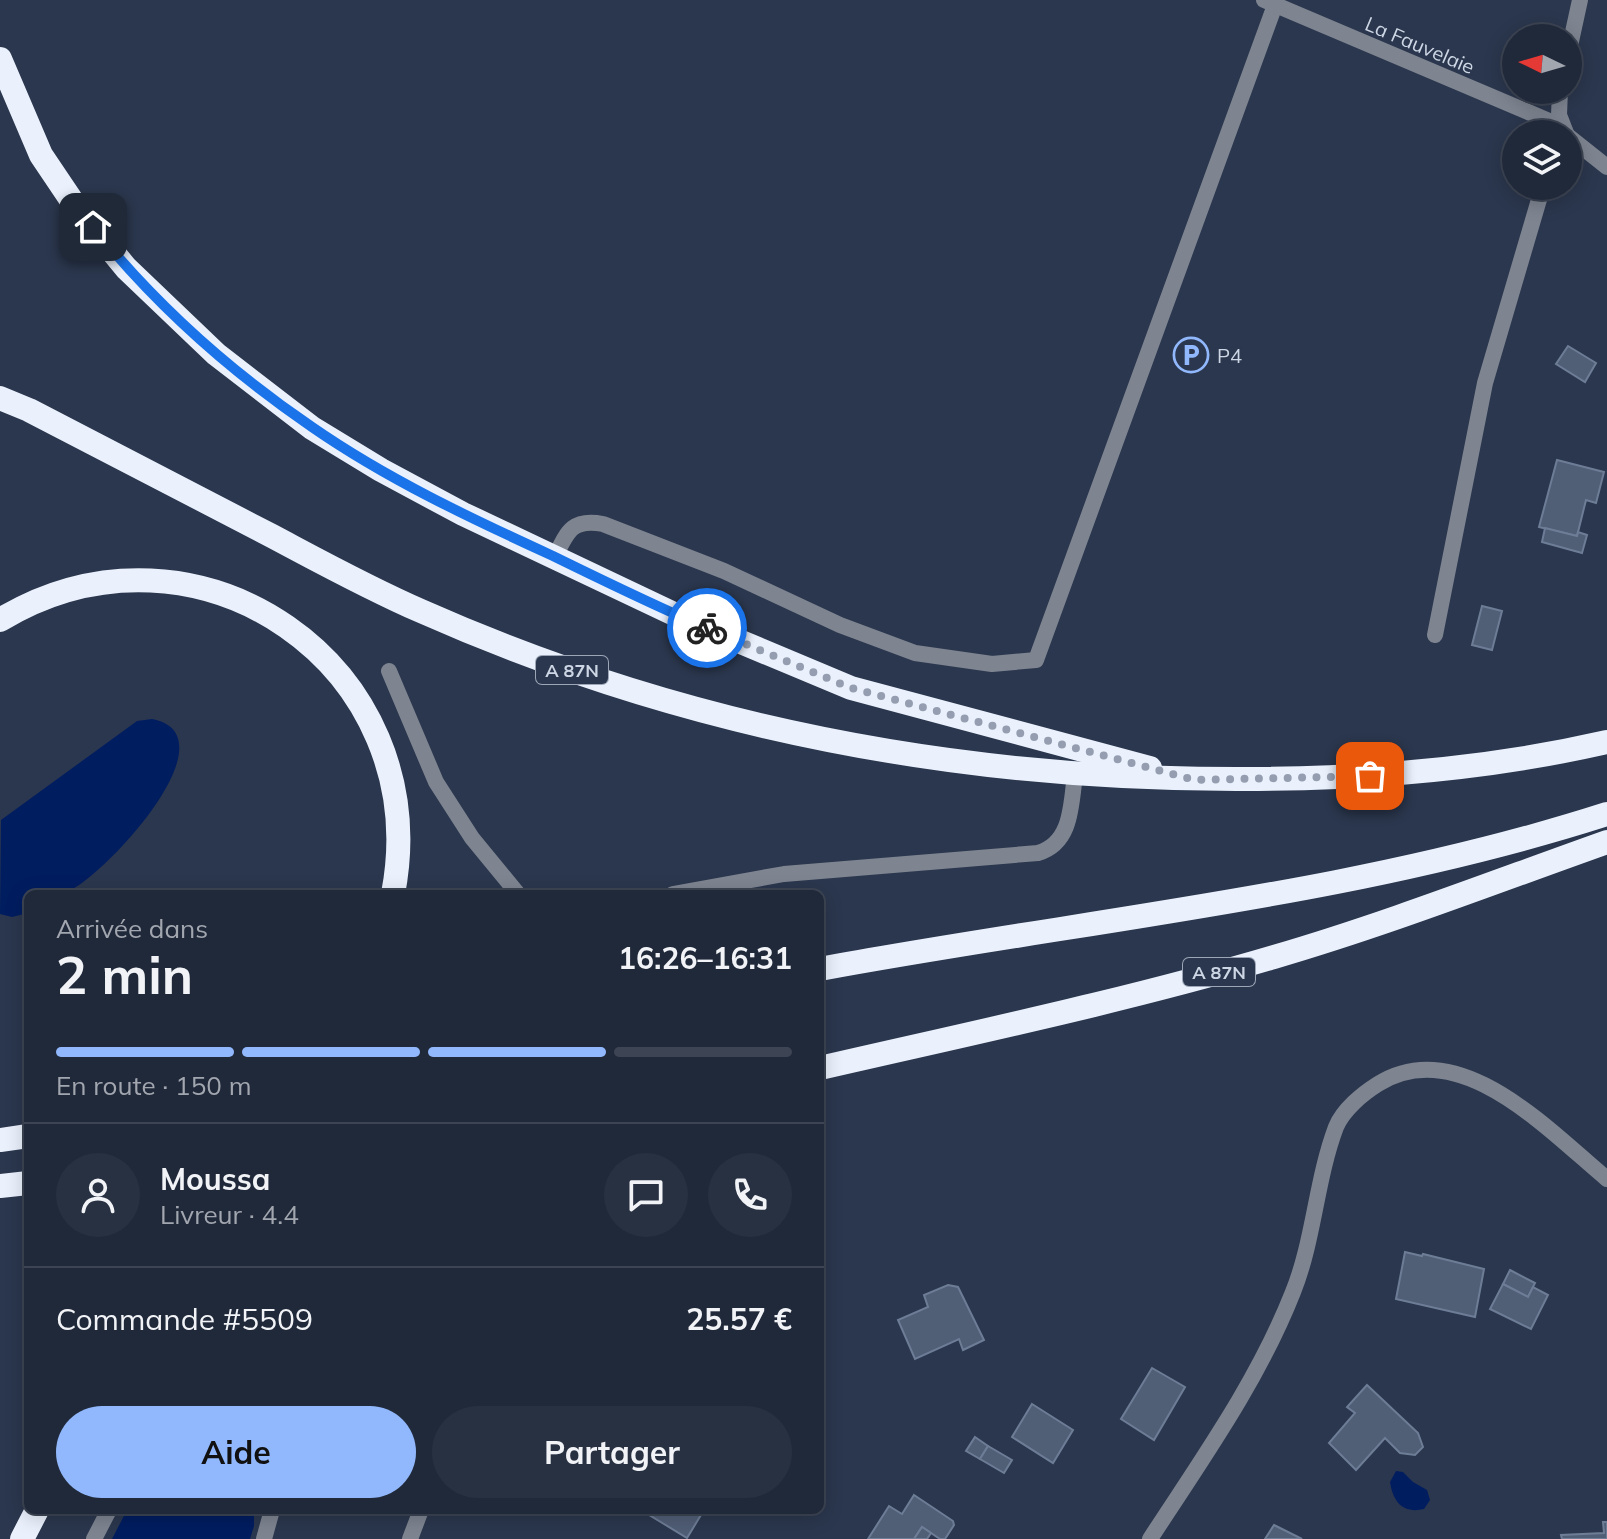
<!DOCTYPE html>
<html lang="fr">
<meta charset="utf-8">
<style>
body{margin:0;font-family:Mulish,sans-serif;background:#283142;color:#f1f3f6;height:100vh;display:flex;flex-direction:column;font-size:30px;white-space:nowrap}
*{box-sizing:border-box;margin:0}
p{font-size:26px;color:#a2a6af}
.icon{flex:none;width:44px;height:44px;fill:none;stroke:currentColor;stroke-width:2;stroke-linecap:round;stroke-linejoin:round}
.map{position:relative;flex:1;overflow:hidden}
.panel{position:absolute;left:24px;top:890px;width:800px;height:624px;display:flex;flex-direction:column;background:#20293a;border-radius:12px;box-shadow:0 4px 20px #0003,0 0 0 2px #3d4554}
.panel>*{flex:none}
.needle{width:52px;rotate:275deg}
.tools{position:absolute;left:1502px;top:24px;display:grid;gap:16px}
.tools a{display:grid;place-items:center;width:80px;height:80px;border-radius:50%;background:#20293a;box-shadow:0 4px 20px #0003,0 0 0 2px #3d4554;font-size:40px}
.pin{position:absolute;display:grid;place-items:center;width:68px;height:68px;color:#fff;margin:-34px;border-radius:16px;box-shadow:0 4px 12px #0006}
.courier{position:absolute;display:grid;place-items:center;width:80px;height:80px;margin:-40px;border:6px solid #1a73e8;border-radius:50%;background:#fff;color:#222;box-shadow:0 2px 10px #0007}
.head em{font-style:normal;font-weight:700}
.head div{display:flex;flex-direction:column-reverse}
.head{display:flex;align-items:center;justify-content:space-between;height:136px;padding:0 32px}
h1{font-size:52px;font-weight:700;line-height:60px}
.bar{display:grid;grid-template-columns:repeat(4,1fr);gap:12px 8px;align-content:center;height:96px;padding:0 32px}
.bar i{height:10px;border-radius:6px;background:#3d4554}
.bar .active{background:#91b8fd}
.bar p{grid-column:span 4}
.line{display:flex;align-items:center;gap:20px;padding:0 32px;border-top:2px solid #3d4554}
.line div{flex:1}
.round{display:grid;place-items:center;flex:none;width:84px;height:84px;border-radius:42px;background:#283142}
.primary-button{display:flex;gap:16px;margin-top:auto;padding:16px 32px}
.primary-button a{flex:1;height:92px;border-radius:48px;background:#91b8fd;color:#111;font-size:32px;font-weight:700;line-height:92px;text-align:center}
.primary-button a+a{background:#283142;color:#f1f3f6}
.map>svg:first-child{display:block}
.water{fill:#001d60}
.building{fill:#505e76;stroke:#6e7d96;stroke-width:2}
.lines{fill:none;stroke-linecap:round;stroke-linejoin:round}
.lane{stroke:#7e8591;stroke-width:16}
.street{stroke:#7e8591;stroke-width:16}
.highway{stroke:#eaf1fc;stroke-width:24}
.done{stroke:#949eb0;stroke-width:8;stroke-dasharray:0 14.4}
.route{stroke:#1a73e8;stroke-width:10}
.labels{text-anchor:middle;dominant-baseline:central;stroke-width:6;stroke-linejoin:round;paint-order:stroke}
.shield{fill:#2b374e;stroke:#9ca6b7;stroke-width:2}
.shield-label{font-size:18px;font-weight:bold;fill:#cdd6e4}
.street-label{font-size:20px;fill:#cdd6e4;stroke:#2b374e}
.poi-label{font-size:20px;fill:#cdd6e4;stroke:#2b374e;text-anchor:start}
</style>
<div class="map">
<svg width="1607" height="1539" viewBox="0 0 1607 1539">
<rect width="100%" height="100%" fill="#2b374e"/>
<g class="water">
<path d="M152,719C236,735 103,879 65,893C55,897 39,894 28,894V913L12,917L0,914L1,820L137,721Z"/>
<path d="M1396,1471L1403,1472L1413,1482L1427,1490L1430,1500L1424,1509C1403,1514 1393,1502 1390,1482Z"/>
<polygon points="127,1510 254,1510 254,1526 250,1539 112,1539"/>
</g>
<g class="building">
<polygon points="1568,346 1596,363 1585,382 1556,364"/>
<polygon points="1557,460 1604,472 1596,503 1586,500 1577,536 1539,527"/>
<polygon points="1545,528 1577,536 1578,532 1587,535 1582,553 1542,542"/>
<polygon points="1482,606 1502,611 1492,650 1472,645"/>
<polygon points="1405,1252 1422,1256 1423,1254 1484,1269 1475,1317 1396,1299"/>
<polygon points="1510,1270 1535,1283 1528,1297 1503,1284"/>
<polygon points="1503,1284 1528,1297 1533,1287 1548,1295 1531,1329 1490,1309"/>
<polygon points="948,1285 958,1287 984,1340 963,1350 959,1339 915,1359 898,1320 928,1307 924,1295"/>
<polygon points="1152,1368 1185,1387 1154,1440 1121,1419"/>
<polygon points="1367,1385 1418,1433 1423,1447 1415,1455 1400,1453 1385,1438 1356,1470 1329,1443 1355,1413 1347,1407"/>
<polygon points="1032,1404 1073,1430 1053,1463 1012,1437"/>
<polygon points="975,1437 988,1446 980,1459 966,1451"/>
<polygon points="988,1446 1012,1460 1004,1473 980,1459"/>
<polygon points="914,1495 953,1521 954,1525 945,1539 940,1539 922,1527 914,1539 868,1539 889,1506 902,1514"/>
<polygon points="641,1510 704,1510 687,1538"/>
<polygon points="1603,1522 1607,1522 1607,1539 1562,1539 1561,1535 1604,1533"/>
<polygon points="1274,1525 1302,1539 1265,1539"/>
<polygon points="922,1527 931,1533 927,1539 914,1539"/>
</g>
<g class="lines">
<g class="lane">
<path d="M555,557C567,532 572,518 603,524L724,571L840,625L915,653L992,664L1036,660L1275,5"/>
<polyline points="1435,635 1485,383 1543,186"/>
<polyline points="389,671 436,782 472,838 518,894"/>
<path d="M673,894L784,874L1038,853C1072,843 1071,805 1075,774"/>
<polyline points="94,1539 109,1510"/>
<polyline points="264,1539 272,1510"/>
<polyline points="410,1539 421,1510"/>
</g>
<g class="street">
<polyline points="1264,0 1561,126"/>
<polyline points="1568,55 1580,0"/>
<polyline points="1560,90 1559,115 1566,133"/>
<polyline points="1568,136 1607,167"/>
<path d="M1150,1539C1202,1459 1258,1381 1293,1292C1314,1240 1316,1180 1336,1127C1343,1110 1362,1094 1378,1084C1459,1033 1548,1130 1607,1179"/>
</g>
<g class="highway">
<polyline points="0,59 41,155 76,207 126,268 216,354 312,428 381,470 463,514 674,614 851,688 1150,768"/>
<path d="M0,398L29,410C110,452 191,494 272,536C321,562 370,589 421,611C682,727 960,780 1244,779C1365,779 1489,769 1607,742"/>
<path d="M0,620C197,501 437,666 393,894"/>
<path d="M820,969C1083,920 1352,896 1607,814"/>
<path d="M820,1068C972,1033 1125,1001 1274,957C1387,924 1497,881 1607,842"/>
<polyline points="0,1140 28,1136"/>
<polyline points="0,1186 28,1183"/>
<polyline points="22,1539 37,1510"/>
</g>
</g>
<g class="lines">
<polyline class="done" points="707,628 851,688 1195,780 1370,776"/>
<path class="route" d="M93,227C155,304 230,371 312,427C387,479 470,518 553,556C604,581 655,606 707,628"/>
</g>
<defs>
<g id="parking-ring" transform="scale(1.8)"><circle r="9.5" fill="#2b374e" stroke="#91b8fd" stroke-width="1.5"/><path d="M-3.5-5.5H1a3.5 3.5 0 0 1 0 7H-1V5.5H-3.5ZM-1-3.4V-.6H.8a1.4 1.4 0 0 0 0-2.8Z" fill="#91b8fd"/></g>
</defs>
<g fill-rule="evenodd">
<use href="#parking-ring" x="1191" y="355"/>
</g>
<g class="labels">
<g class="shield">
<rect x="536" y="656" width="72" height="28" rx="6"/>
<rect x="1183" y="958" width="72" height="28" rx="6"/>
</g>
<g class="shield-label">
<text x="572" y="670">A 87N</text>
<text x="1219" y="972">A 87N</text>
</g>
<g class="street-label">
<text transform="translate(1420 45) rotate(23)">La Fauvelaie</text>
</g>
<g class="poi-label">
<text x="1217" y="355">P4</text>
</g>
</g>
</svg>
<div class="tools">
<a><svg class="needle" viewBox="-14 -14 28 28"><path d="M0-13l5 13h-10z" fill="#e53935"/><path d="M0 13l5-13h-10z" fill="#a2a6af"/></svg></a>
<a><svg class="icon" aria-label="layers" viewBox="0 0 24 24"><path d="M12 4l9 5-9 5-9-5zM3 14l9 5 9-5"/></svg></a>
</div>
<div class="pin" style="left:1370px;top:776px;background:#ea580c"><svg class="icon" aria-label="bag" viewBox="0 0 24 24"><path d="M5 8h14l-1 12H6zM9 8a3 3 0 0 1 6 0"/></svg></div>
<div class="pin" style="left:93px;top:227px;background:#1f2937"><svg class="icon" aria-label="home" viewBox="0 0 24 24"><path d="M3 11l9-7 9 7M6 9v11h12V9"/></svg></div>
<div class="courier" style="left:707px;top:628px"><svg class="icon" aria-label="bike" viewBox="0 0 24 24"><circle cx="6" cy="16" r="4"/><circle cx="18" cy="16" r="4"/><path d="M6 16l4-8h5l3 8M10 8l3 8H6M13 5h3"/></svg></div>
<section class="panel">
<div class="head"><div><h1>2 min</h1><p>Arrivée dans</p></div><em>16:26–16:31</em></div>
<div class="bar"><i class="active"></i><i class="active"></i><i class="active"></i><i></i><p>En route · 150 m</p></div>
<div class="line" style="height:144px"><a class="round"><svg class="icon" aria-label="person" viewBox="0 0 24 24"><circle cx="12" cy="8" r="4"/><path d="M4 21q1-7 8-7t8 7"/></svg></a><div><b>Moussa</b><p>Livreur · 4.4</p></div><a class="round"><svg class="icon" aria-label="chat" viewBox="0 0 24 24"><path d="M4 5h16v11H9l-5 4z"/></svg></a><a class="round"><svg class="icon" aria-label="phone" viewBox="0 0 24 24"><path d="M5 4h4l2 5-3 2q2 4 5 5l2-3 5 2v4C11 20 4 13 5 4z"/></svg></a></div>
<div class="line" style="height:104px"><div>Commande #5509</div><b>25.57 €</b></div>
<div class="primary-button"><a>Aide</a><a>Partager</a></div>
</section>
</div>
